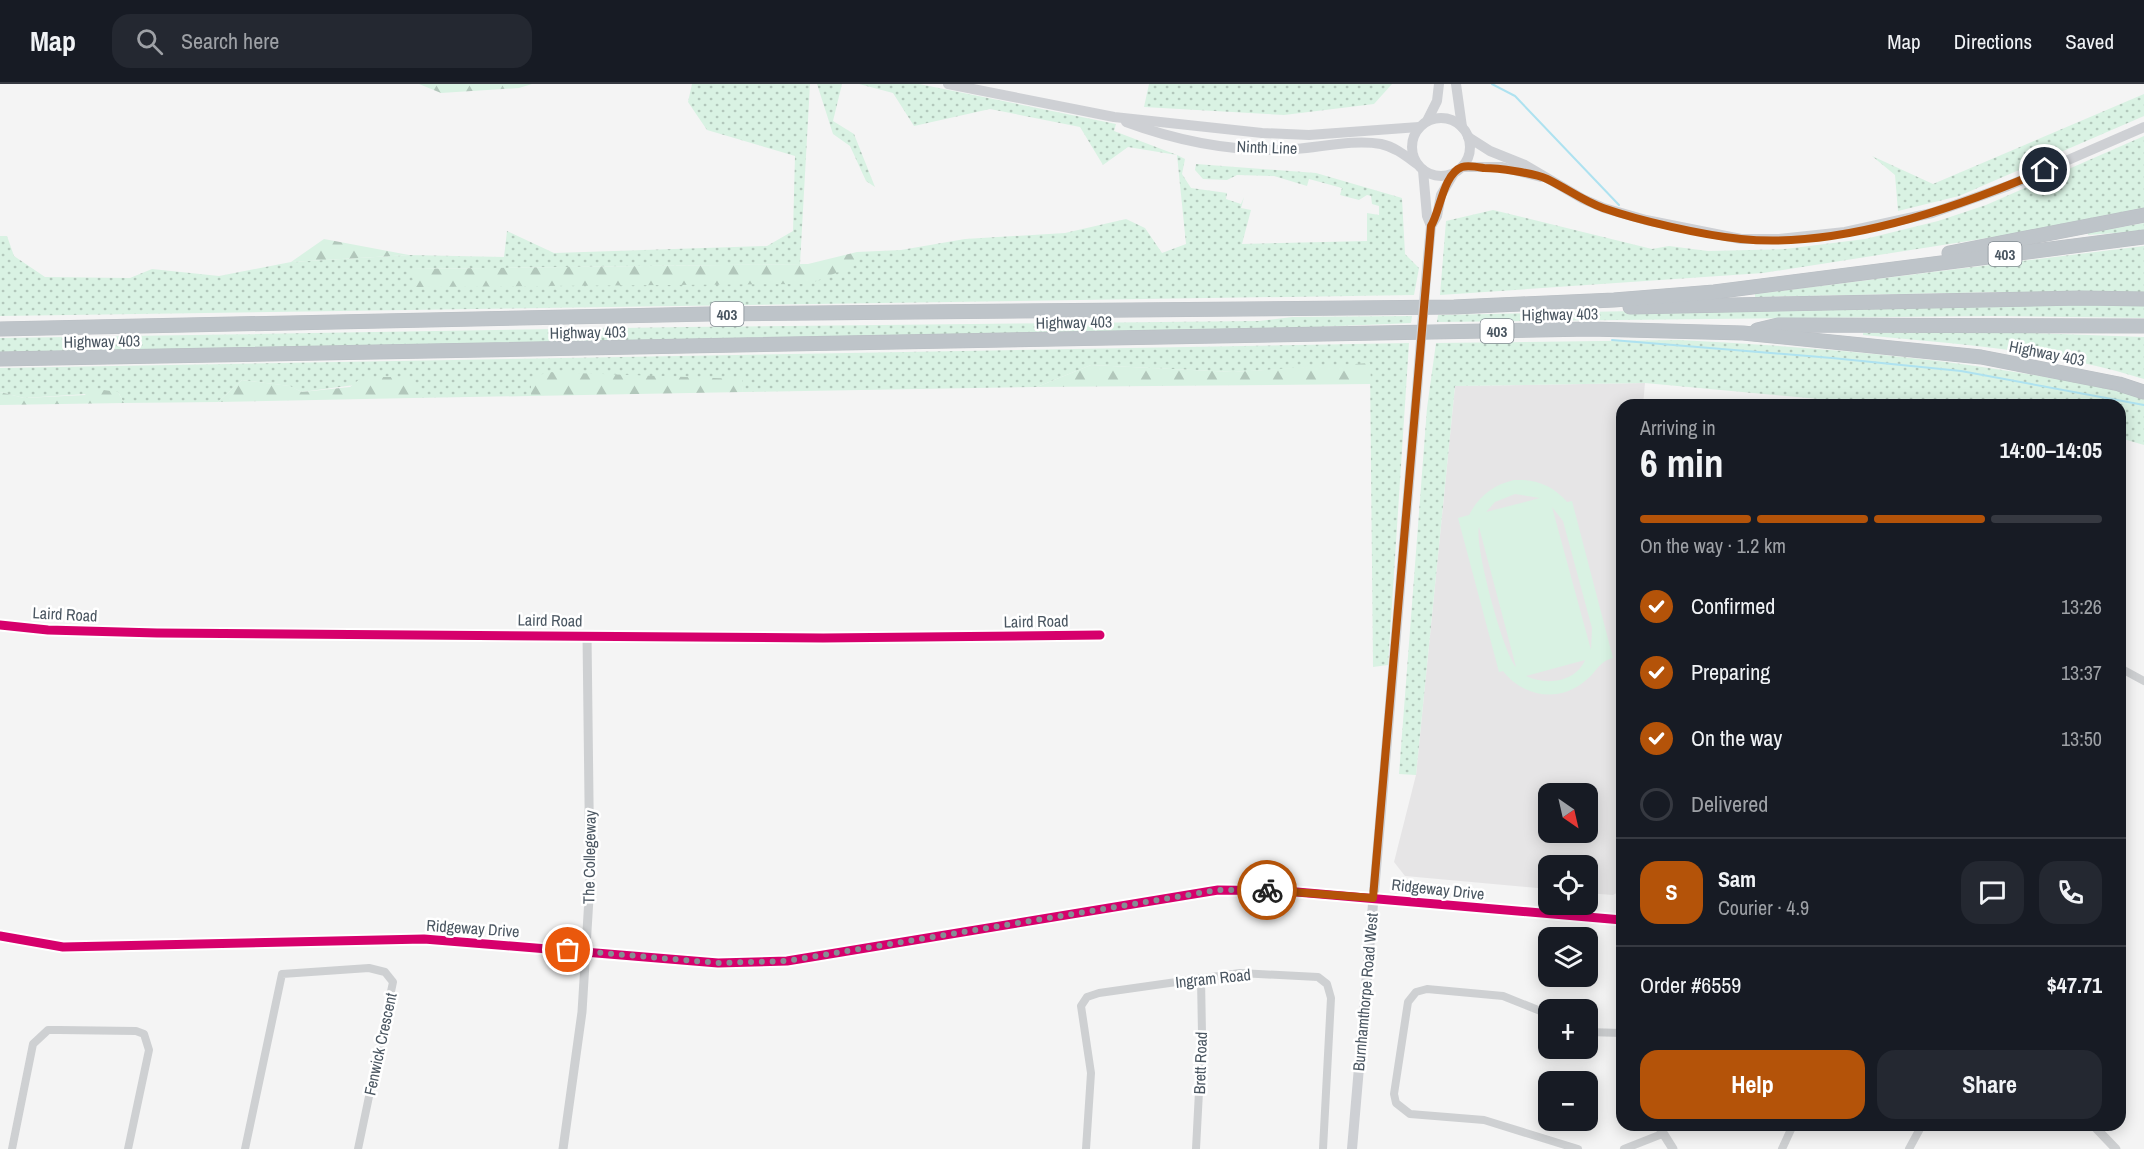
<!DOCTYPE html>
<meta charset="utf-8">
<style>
body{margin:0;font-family:"Archivo Narrow",sans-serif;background:#242831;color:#f1f3f6;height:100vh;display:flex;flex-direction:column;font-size:22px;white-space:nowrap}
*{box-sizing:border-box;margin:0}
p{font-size:20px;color:#9ea1a6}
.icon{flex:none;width:33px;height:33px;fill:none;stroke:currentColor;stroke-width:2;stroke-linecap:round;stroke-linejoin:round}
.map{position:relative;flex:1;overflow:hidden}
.details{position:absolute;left:1616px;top:315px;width:510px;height:732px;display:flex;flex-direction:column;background:#171b24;border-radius:18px;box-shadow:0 3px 15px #0003}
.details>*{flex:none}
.needle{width:39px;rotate:146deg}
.fabs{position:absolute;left:1538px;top:699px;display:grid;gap:12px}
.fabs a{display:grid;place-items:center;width:60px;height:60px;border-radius:12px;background:#171b24;box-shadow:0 3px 15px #0003;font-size:30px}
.pin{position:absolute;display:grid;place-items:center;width:51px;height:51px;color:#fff;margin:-26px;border:3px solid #fff;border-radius:50%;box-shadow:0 2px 6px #0007}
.courier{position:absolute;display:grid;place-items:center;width:60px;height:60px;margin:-30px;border:4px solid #b45309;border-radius:50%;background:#fff;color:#222;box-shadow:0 2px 8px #0007}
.summary em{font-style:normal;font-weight:800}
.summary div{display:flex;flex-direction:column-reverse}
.summary{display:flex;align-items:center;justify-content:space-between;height:102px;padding:0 24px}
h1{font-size:39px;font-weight:800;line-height:45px}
.bar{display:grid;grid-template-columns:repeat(4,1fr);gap:9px 6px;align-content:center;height:72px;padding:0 24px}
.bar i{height:8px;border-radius:4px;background:#363941}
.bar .active{background:#b45309}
.bar p{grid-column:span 4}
.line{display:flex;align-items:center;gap:15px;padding:0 24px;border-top:2px solid #363941}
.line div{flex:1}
.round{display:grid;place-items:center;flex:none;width:63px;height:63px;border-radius:18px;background:#242831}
ol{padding:0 24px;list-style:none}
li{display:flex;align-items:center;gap:18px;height:66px}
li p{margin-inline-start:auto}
li .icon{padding:6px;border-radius:50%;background:#b45309;color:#fff;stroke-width:4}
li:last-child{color:#9ea1a6}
li i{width:33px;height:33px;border:3px solid #363941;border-radius:50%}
.button{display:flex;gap:12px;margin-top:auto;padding:12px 24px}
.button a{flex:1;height:69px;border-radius:18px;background:#b45309;color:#fff;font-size:24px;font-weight:800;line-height:69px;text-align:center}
.button a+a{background:#242831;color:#f1f3f6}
header{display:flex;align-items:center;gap:36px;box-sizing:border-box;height:84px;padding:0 30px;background:#171b24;border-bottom:2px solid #363941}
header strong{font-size:28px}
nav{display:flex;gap:33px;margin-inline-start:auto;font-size:21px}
.search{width:420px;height:54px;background:#242831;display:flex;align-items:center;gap:15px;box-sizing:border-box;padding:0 21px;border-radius:18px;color:#9ea1a6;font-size:22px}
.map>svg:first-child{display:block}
.education{fill:#e6e5e6;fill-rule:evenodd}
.grass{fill:url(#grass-dots)}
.forest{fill:url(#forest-firs)}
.park{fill:#d9f2e3;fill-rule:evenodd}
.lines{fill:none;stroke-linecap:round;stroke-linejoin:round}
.stream{stroke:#aee2f0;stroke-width:2}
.motorway-casing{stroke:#b9bec3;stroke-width:15}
.minor{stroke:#ced0d2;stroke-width:8}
.tertiary{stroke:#ced0d2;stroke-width:9}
.secondary{stroke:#ced0d4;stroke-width:10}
.motorway{stroke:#bec4c9;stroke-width:14}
.secondary-bridge{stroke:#ced0d4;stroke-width:10}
.cycleway-casing{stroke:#fff;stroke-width:13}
.cycleway{stroke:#d6006c;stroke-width:9}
.done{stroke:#868d94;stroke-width:6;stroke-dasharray:0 10.8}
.route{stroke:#b45309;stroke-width:8}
.labels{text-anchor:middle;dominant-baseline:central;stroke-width:5;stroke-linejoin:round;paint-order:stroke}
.shield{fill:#fff;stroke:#808990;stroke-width:1.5}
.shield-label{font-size:15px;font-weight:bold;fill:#4a5661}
.street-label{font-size:16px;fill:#4a5661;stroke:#fff}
</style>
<header>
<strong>Map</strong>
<div class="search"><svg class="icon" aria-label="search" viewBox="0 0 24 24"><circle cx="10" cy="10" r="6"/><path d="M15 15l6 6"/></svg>Search here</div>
<nav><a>Map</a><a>Directions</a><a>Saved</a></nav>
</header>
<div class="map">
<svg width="2144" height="1065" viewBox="0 0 2144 1065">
<defs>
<pattern id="grass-dots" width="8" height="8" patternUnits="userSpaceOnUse" patternTransform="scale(1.5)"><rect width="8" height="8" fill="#d9f2e3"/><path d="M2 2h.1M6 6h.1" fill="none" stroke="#b2c7bb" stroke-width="1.8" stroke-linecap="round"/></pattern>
<pattern id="forest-firs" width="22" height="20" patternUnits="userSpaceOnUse" patternTransform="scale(1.5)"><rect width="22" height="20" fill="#d9f2e3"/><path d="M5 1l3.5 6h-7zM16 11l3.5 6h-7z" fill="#b2c7bb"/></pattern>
</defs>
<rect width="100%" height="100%" fill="#f4f4f4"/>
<path class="education" d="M1645,299L1643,321H1622V510L1616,556L1622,560L1620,807L1613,811L1587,809V782H1548V805L1405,792L1394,778L1416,691L1455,302ZM1548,710H1587V748H1548Z"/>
<g class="grass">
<polygon points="692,0 810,0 800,180 410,185 416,202 857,180 857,168 901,166 965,155 1065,149 1126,135 1145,144 1162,169 1186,160 1177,71 1128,63 1103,81 1080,43 990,25 914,42 893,9 859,0 919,0 1116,40 1114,47 1177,71 1185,75 1182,90 1191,104 1227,109 1226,115 1241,120 1244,113 1241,124 1251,126 1242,160 1367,157 1367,129 1379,131 1379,122 1372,120 1371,112 1367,111 1359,116 1340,111 1342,104 1309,95 1307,102 1274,92 1237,91 1227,96 1203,95 1195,86 1196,80 1316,89 1402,114 1405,170 1419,184 1414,211 0,232 0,152 7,152 14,172 45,193 130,194 152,185 219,192 291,178 409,171 504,173 507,147 554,169 767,162 793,147 795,72 707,46 688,18"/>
<polygon points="817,0 842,0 833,37 854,50 875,103 866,97 850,62 833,50"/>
<polygon points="1149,0 1392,0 1374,20 1284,31 1144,23"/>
<polygon points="2144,10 2144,32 1959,112 1898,127 1895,91 1872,72 1933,100"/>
<polygon points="2144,52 2144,127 2007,151 1763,189 1440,211 1446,137 1493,126 1652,165 1669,162 1708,167 1785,165 1865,155 1938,137 1986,121"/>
<polygon points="2144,139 2144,147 2088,151 2088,149"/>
<polygon points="2144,162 2144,209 2003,208 1755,213 1755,210"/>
<polygon points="2021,219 2144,220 2144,234 1993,232 1437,238 1438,231"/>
<polygon points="1412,232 1411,239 1249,246 0,268 0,254 686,243 1259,237 1292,233"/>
<path d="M2003,248L2144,253V295C2054,266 1957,260 1863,251V249Z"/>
<path d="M1679,256C1836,264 1991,277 2144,313V361L2120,354V321H1884L1645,299L1455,302L1416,691L1399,690L1427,324L1436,259Z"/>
<polygon points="1409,259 1388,581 1373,583 1370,280 1233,288 1091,281 1037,303 743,308 741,295 531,295 531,312 414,314 414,293 302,308 289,302 242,296 218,318 124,319 118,308 24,314 0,308 0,284"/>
</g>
<g class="forest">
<polygon points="419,0 532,0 519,4 441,9"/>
<polygon points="324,155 409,171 291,178"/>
<polygon points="857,168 858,180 809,200 416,203 409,185 808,180"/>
<polygon points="1370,279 1371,300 1037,303 1091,281 1233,288"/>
<polygon points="547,288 742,295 743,308 531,312 531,295"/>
<polygon points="362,293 415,293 414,314 218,318 242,296 290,302 302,308 350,303"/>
<polygon points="89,304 118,308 124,319 0,321 0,308 24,314 85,311"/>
</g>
<path class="park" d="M1514,396C1536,395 1553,402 1567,418L1572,417L1613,574C1598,578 1597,588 1585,597C1559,619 1523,613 1503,587L1499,588L1458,434L1469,431C1479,412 1493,401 1514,396ZM1515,410L1540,414L1486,428L1495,418ZM1552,423L1563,437L1592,544L1591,566ZM1479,443L1516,583C1503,568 1474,461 1479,443ZM1585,576C1576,598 1546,602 1526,592Z"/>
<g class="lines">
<g class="stream">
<polyline points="1492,0 1515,12 1619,121"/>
<polyline points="1612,256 1832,274 1961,287 2144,321"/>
</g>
<g class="motorway-casing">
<g id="motorway">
<polyline points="1949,169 2144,131"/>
<polyline points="1630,223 2081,214 2144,215"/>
<polyline points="0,245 710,230 1454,223 1614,216 1714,208 2144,153"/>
<polyline points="1757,246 1778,241 2144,242"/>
<polyline points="0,275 1590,245 1743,249 1981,273 2119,300 2144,308"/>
</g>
</g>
<g class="minor">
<polyline points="587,551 823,554 1100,551"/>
<polyline points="2120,584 2144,597"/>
<polyline points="1548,930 1503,912 1427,905 1416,908 1408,918 1394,1010 1396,1019 1410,1030 1484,1036 1578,1065"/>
<polyline points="1587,948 1622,949"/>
<polyline points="12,1065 33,960 48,946 59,946 136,947 144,950 149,966 128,1065"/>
<polyline points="245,1065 282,890 369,884 385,888 393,898 358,1065"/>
<polyline points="1086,1065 1091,989 1081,922 1087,913 1099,909 1240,889 1318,893 1327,900 1331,914 1323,1065"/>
<polyline points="1196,1065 1202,950 1201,894"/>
<polyline points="1624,1065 1662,1050"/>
<polyline points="1782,1065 1793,1041"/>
<polyline points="1909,1065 1922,1041"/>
</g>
<g class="tertiary">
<polyline points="0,541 48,546 157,549 587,551 590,798 582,928 563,1065"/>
<polyline points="0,852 63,863 424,855 718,879 787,877 1218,806 1285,807 1622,836"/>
<polyline points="1658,1041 1673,1065"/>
<polyline points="2093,1041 2116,1065"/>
</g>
<g class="secondary">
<polyline points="948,0 1114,33 1262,49 1309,51 1419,43"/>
<polyline points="1456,0 1462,43"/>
<circle cx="1441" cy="63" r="29"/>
<polyline points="1427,37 1437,17 1439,0"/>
<path d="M1126,38C1172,55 1225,66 1275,66C1308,67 1349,54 1381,60C1395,63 1406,72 1417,80"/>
<polyline points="1468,53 1490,67 1525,81 1583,115 1604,124 1646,136 1741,155 1779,155 1845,148 1932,129 2008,102 2144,43"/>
<polyline points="1462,83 1502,83 1541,93"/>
<polyline points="1423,86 1427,132 1431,142 1425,206"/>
<polyline points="1431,142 1437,132 1441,111 1454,89"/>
<polyline points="1352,1065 1417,306"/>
</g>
<use href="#motorway" class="motorway"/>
<polyline class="secondary-bridge" points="1417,306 1425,206"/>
<g class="cycleway-casing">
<g id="cycleway">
<polyline points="0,541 48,546 157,549 823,554 1100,551"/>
<polyline points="0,852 63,863 424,855 718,879 787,877 1218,806 1285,807 1622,836"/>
</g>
</g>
<use href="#cycleway" class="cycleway"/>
</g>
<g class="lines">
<polyline class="done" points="568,866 718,879 787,877 1218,806 1267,806"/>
<path class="route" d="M1267,806L1373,814L1431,142C1440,128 1443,90 1462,83C1468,81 1478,83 1484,84C1498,84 1534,89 1547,95C1566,104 1583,117 1603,124C1640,137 1702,151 1741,155C1837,165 1957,124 2045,86"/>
</g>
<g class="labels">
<g class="shield">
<rect x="1988.5" y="158" width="33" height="24" rx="4.5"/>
<rect x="710.5" y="218" width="33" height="24" rx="4.5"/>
<rect x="1480.5" y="235" width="33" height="24" rx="4.5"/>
</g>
<g class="shield-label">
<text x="2005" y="170">403</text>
<text x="727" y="230">403</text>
<text x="1497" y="247">403</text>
</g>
<g class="street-label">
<text transform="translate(1267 63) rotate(2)">Ninth Line</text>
<text transform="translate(1560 230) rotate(-1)">Highway 403</text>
<text transform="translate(1074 238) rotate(-1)">Highway 403</text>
<text transform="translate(588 248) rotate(-1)">Highway 403</text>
<text transform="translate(102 257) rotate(-1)">Highway 403</text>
<text transform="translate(2047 269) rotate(11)">Highway 403</text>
<text transform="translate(65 530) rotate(3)">Laird Road</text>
<text transform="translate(550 536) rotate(1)">Laird Road</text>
<text transform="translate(1036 537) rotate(-1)">Laird Road</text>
<text transform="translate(589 773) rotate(-89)">The Collegeway</text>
<text transform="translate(1438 805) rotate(6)">Ridgeway Drive</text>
<text transform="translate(473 844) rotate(4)">Ridgeway Drive</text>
<text transform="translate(1213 894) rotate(-6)">Ingram Road</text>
<text transform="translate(1365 908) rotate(-85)">Burnhamthorpe Road West</text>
<text transform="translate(380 960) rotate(-78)">Fenwick Crescent</text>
<text transform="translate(1200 979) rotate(-88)">Brett Road</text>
</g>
</g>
</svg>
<div class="fabs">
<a><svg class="needle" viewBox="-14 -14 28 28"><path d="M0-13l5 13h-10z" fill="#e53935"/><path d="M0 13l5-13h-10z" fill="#9ea1a6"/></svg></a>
<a><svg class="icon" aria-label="locate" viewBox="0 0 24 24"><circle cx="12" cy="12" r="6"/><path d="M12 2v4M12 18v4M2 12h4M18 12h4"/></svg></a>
<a><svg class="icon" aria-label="layers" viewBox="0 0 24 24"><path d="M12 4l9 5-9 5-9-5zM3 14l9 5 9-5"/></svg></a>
<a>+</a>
<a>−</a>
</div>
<div class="pin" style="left:568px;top:866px;background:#ea580c"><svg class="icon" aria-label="bag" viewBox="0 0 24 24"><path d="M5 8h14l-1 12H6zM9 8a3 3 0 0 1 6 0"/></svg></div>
<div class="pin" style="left:2045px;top:86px;background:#1f2937"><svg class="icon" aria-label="home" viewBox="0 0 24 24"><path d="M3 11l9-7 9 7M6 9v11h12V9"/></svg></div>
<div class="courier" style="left:1267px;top:806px"><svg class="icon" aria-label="bike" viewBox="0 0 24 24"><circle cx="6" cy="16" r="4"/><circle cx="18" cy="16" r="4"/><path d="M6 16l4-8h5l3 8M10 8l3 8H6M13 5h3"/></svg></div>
<section class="details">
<div class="summary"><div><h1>6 min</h1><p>Arriving in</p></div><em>14:00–14:05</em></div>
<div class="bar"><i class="active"></i><i class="active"></i><i class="active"></i><i></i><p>On the way · 1.2 km</p></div>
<ol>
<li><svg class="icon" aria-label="check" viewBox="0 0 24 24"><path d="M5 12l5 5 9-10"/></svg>Confirmed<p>13:26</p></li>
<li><svg class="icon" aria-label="check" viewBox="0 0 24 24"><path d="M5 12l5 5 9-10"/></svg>Preparing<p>13:37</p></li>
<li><svg class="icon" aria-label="check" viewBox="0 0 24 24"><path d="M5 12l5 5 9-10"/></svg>On the way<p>13:50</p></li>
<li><i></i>Delivered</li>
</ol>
<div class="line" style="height:108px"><b class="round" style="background:#b45309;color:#fff">S</b><div><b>Sam</b><p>Courier · 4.9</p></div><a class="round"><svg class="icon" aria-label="chat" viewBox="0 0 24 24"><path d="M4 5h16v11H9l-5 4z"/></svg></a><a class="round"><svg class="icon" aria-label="phone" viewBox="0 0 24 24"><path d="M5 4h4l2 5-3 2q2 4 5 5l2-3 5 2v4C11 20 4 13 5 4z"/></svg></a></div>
<div class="line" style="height:78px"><div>Order #6559</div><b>$47.71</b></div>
<div class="button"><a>Help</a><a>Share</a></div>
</section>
</div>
